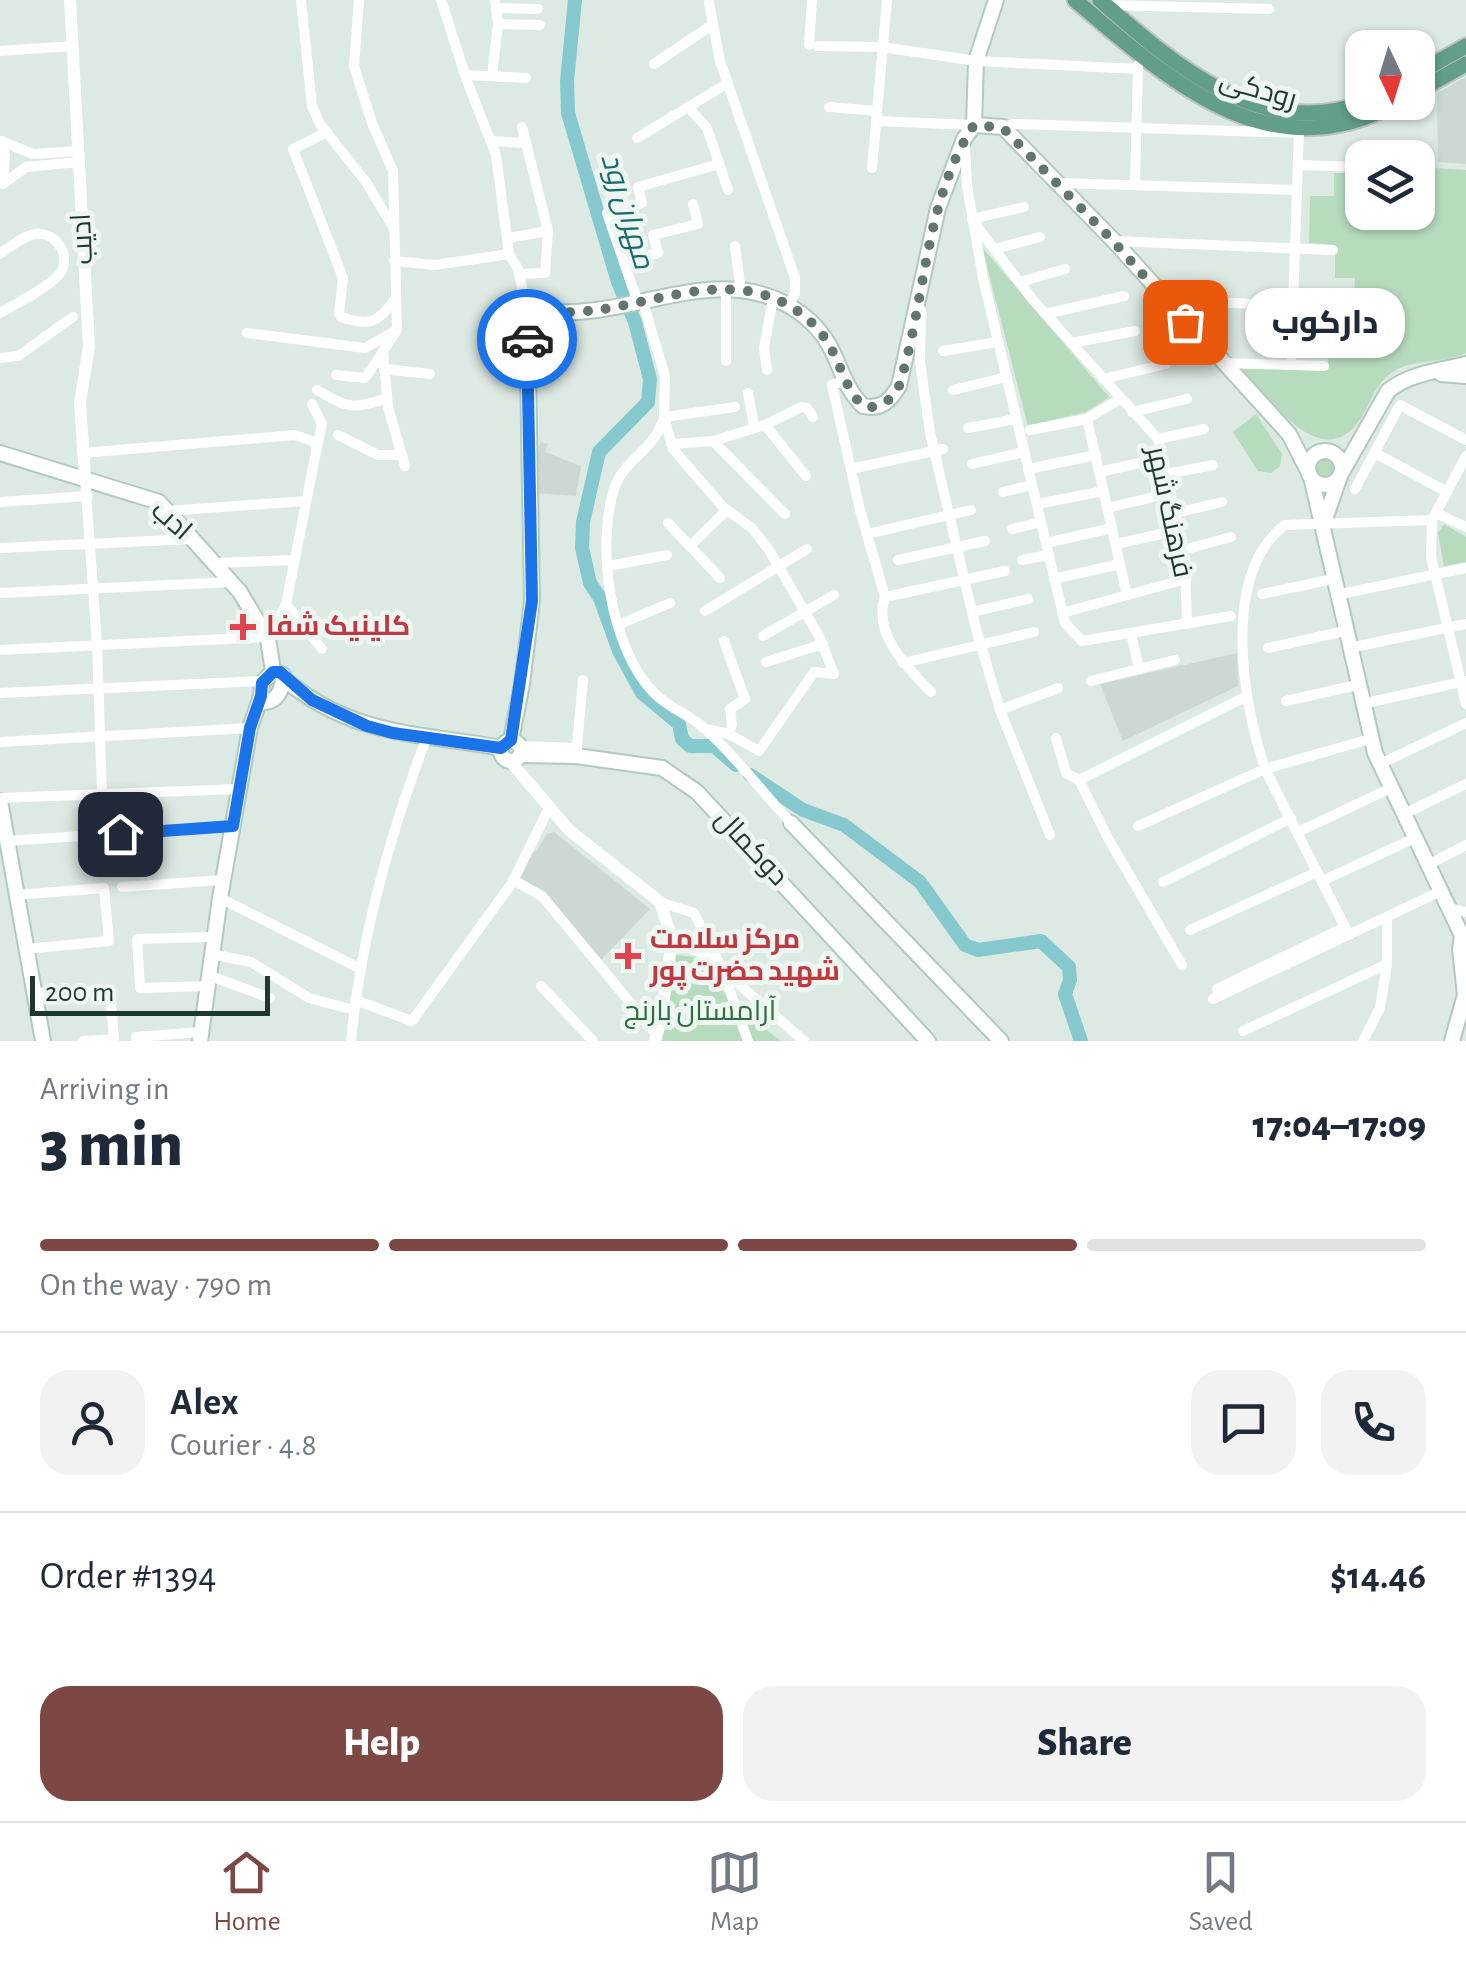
<!DOCTYPE html>
<meta charset="utf-8">
<style>
body{margin:0;font-family:"Alegreya Sans",Cairo,sans-serif;background:#f2f2f3;color:#1f2937;height:100vh;display:flex;flex-direction:column;font-size:38px;white-space:nowrap}
*{box-sizing:border-box;margin:0}
p{font-size:32px;color:#747a83}
.icon{flex:none;width:55px;height:55px;fill:none;stroke:currentColor;stroke-width:2;stroke-linecap:round;stroke-linejoin:round}
.map{position:relative;height:1041px;overflow:hidden}
.panel{display:flex;flex-direction:column;background:#fff;flex:1}
.panel>*{flex:none}
.needle{width:65px;rotate:176deg}
.fabs{position:absolute;left:1345px;top:30px;display:grid;gap:20px}
.fabs a{display:grid;place-items:center;width:90px;height:90px;border-radius:20px;background:#fff;box-shadow:0 2px 8px #0004;font-size:50px}
.scale{position:absolute;left:30px;bottom:25px;width:240px;box-sizing:border-box;padding-left:10px;border:5px solid #1f382f;border-top:0;font-size:28px;line-height:35px;white-space:nowrap;color:#1f382f;-webkit-text-stroke:8px #eef6f1;paint-order:stroke}
.pin{position:absolute;display:grid;place-items:center;width:85px;height:85px;color:#fff;margin:-42px;border-radius:20px;box-shadow:0 5px 15px #0006}
.courier{position:absolute;display:grid;place-items:center;width:100px;height:100px;margin:-50px;border:8px solid #1a73e8;border-radius:50%;background:#fff;color:#222;box-shadow:0 2px 12px #0007}
.bubble{position:absolute;height:70px;border-radius:30px;background:#fff;box-shadow:0 2px 8px #0004;font-size:32px;font-weight:800;line-height:70px;text-align:center}
.headline em{font-style:normal;font-weight:800}
.headline div{display:flex;flex-direction:column-reverse}
.headline{display:flex;align-items:center;justify-content:space-between;height:170px;padding:0 40px}
h1{font-size:65px;font-weight:800;line-height:75px}
.bar{display:grid;grid-template-columns:repeat(4,1fr);gap:15px 10px;align-content:center;height:120px;padding:0 40px}
.bar i{height:12px;border-radius:8px;background:#e0e1e3}
.bar .on{background:#7d4844}
.bar p{grid-column:span 4}
.line{display:flex;align-items:center;gap:25px;padding:0 40px;border-top:2px solid #e0e1e3}
.line div{flex:1}
.round{display:grid;place-items:center;flex:none;width:105px;height:105px;border-radius:30px;background:#f2f2f3}
.button{display:flex;gap:20px;margin-top:auto;padding:20px 40px}
.button a{flex:1;height:115px;border-radius:30px;background:#7d4844;color:#fff;font-size:40px;font-weight:800;line-height:115px;text-align:center}
.button a+a{background:#f2f2f3;color:#1f2937}
.tab-bar{display:flex;justify-content:space-around;align-items:center;height:140px;border-top:2px solid #e0e1e3;background:#fff;font-size:28px;color:#747a83}
.tab-bar a{display:grid;justify-items:center;gap:5px}
.tab-bar .on{color:#7d4844}
.map>svg:first-child{display:block}
.built{fill:#ccd9d2}
.green{fill:#b6dbbd}
.lines{fill:none;stroke-linecap:round;stroke-linejoin:round}
.river{stroke:#85c9cf;stroke-width:14}
.secondary-casing{stroke:#b1c9be;stroke-width:18}
.primary-casing{stroke:#bcc3c1;stroke-width:19}
.minor{stroke:#fff;stroke-width:10}
.tertiary{stroke:#fff;stroke-width:12}
.secondary{stroke:#fff;stroke-width:14}
.primary{stroke:#629e8a;stroke-width:15}
.done{stroke:#62766e;stroke-width:10;stroke-dasharray:0 18}
.route{stroke:#1a73e8;stroke-width:12}
.health-dot{fill:#e0444e;stroke:#eef6f1;stroke-width:4}
.labels{text-anchor:middle;dominant-baseline:central;stroke-width:10;stroke-linejoin:round;paint-order:stroke}
.street-label{font-size:28px;fill:#1f382f;stroke:#eef6f1}
.health-label{font-size:28px;font-weight:bold;fill:#be3a42;stroke:#eef6f1;text-anchor:start}
.park-label{font-size:28px;fill:#2b6e3f;stroke:#eef6f1}
.water-label{font-size:30px;font-style:italic;fill:#1b6b72;stroke:#eef6f1}
</style>
<div class="map">
<svg width="1466" height="1041" viewBox="0 0 1466 1041">
<rect width="100%" height="100%" fill="#dde9e3"/>
<g class="built">
<polygon points="1466,77 1466,164 1438,162 1437,93"/>
<polygon points="541,442 548,444 545,452 581,466 576,496 533,493 536,453"/>
<polygon points="1237,653 1238,686 1123,741 1100,684"/>
<polygon points="554,832 650,909 601,960 545,892 516,880 527,856 536,851 547,834"/>
</g>
<g class="green">
<path d="M1418,167L1466,170V353C1445,363 1418,359 1398,369C1377,379 1372,400 1361,418C1323,478 1267,396 1241,368L1328,370L1330,302L1354,303L1355,278H1335V245L1309,243L1310,196H1334V173H1362V212H1418Z"/>
<polygon points="982,247 1109,397 1086,412 1028,426"/>
<polygon points="1256,414 1282,454 1280,466 1271,473 1258,471 1233,432"/>
<circle cx="1325" cy="467" r="12"/>
<polygon points="1444,524 1466,537 1466,562 1444,566 1438,533"/>
<polygon points="676,955 696,957 734,1005 781,1041 662,1041"/>
</g>
<g class="lines">
<g class="river">
<polyline points="575,0 567,81 568,113 618,282 635,322 650,379 648,402 599,452 583,522 582,548 590,583 600,598 619,651 642,693 679,724 682,739 690,746 714,746 736,765"/>
<polyline points="750,775 803,810 844,825 920,882 965,945 978,950 1041,941 1069,967 1070,980 1065,994 1081,1041"/>
</g>
<g class="secondary-casing">
<g id="secondary">
<polyline points="974,125 1003,127 1114,241 1289,434 1309,473"/>
<polyline points="1441,374 1466,376"/>
<circle cx="1325" cy="468" r="17"/>
<polyline points="0,453 159,502 240,592 268,639 273,671"/>
<path d="M1342,472L1388,391C1410,373 1439,371 1466,364"/>
<polyline points="1311,477 1375,753 1466,944"/>
<polyline points="1324,522 1340,476"/>
<path d="M273,671L283,675C283,687 279,700 266,702L261,696L262,683Z"/>
<path d="M283,678C353,737 416,732 501,748"/>
<path d="M511,740L522,684L532,601L527,311C548,313 575,313 597,310C669,300 747,263 811,322C840,349 838,382 863,406C881,410 890,401 899,386L938,208L964,139L974,125L976,61L996,0"/>
<circle cx="511" cy="751" r="10"/>
<polyline points="520,755 576,756 662,768 697,792 928,1041"/>
<polyline points="0,801 43,1041"/>
<polyline points="791,823 1001,1041"/>
<polyline points="200,1041 220,898 250,728 261,696"/>
<polyline points="1452,1041 1465,995 1460,949 1462,936"/>
</g>
</g>
<g class="primary-casing">
<g id="primary">
<path d="M1075,0C1168,79 1270,175 1398,102"/>
<path d="M1100,0C1172,63 1262,143 1365,102"/>
<polyline points="1418,73 1466,46"/>
<polyline points="1418,91 1466,64"/>
</g>
</g>
<g class="minor">
<polyline points="301,0 312,106 320,124 366,182 393,227"/>
<polyline points="359,0 354,66 372,123 393,171 397,330 383,351 388,407 405,466"/>
<polyline points="441,0 467,81 496,155 509,254 518,269 527,311"/>
<polyline points="709,3 720,61 795,278 795,293 789,305"/>
<polyline points="1106,5 1269,9"/>
<polyline points="496,8 538,9"/>
<polyline points="498,24 540,25"/>
<polyline points="809,45 812,0"/>
<polyline points="817,46 882,47 976,61 1138,69"/>
<polyline points="0,51 72,46"/>
<polyline points="654,64 712,25"/>
<polyline points="465,75 526,78"/>
<polyline points="492,76 498,24 495,0"/>
<polyline points="829,107 877,111"/>
<polyline points="689,108 707,128 728,190"/>
<polyline points="876,121 974,125"/>
<polyline points="1003,127 1013,124 1298,133"/>
<polyline points="327,132 293,149 343,278 339,314"/>
<polyline points="637,138 728,83"/>
<polyline points="1,141 33,154 78,151"/>
<polyline points="1,141 5,155 3,183"/>
<polyline points="491,141 526,143"/>
<polyline points="965,145 967,186 983,278 1065,623 1082,641 1231,616"/>
<polyline points="1298,165 1361,167"/>
<polyline points="872,168 887,0"/>
<polyline points="1057,183 1297,190"/>
<polyline points="3,184 26,167 78,162"/>
<polyline points="1135,185 1138,65"/>
<polyline points="972,219 1024,207"/>
<polyline points="973,221 1033,300 1158,439 1185,559 1187,624"/>
<polyline points="508,238 548,231"/>
<polyline points="1114,241 1333,250"/>
<polyline points="735,246 741,292"/>
<polyline points="994,249 1040,237"/>
<path d="M0,254C10,247 23,236 35,234C55,231 71,254 61,272C52,286 15,304 0,313"/>
<polyline points="394,261 435,265 509,254"/>
<polyline points="624,263 658,253 653,235 698,224 693,204"/>
<polyline points="519,274 545,273 548,231 522,127"/>
<polyline points="1020,282 1065,269"/>
<polyline points="642,299 665,376 664,417 673,449 723,507 752,528 769,550 819,636 834,674 814,672 759,751 729,734 703,728"/>
<polyline points="637,300 607,213 642,203 638,187 719,164"/>
<polyline points="1167,301 1328,306"/>
<polyline points="921,310 920,362 930,433 975,625 1000,710 1050,835"/>
<polyline points="1045,314 1124,296"/>
<path d="M341,317C368,326 378,324 394,300"/>
<polyline points="247,333 365,348 395,331"/>
<polyline points="1071,343 1135,331"/>
<polyline points="943,351 998,342"/>
<polyline points="0,358 18,356 73,317"/>
<polyline points="726,361 726,290"/>
<polyline points="1225,363 1324,366"/>
<polyline points="1291,365 1299,129"/>
<polyline points="384,369 430,374"/>
<polyline points="767,370 764,348 773,298"/>
<polyline points="336,375 365,378 383,352"/>
<polyline points="1103,379 1166,364"/>
<path d="M846,380L832,385L860,510L885,597C872,633 908,669 931,692"/>
<path d="M317,390C348,408 352,410 387,398"/>
<polyline points="953,390 1007,377"/>
<polyline points="748,393 754,426"/>
<polyline points="1120,399 1087,419 1127,595"/>
<polyline points="312,404 322,424 317,447"/>
<polyline points="1132,412 1187,399"/>
<polyline points="664,417 735,407"/>
<path d="M662,423C652,451 623,461 614,489C596,548 610,646 653,692C667,707 688,714 703,727C735,755 762,792 791,823"/>
<polyline points="765,425 806,476"/>
<polyline points="968,428 1016,419"/>
<polyline points="1030,430 1087,419"/>
<polyline points="338,435 378,455 401,455"/>
<polyline points="1158,439 1204,429"/>
<polyline points="713,441 765,425 801,407 807,408 813,417"/>
<polyline points="671,444 713,441 785,514"/>
<polyline points="83,453 295,435 312,441 317,447 286,604 268,639"/>
<polyline points="1375,453 1447,492"/>
<polyline points="1466,456 1432,520 1431,557 1466,704"/>
<polyline points="972,464 1024,452"/>
<polyline points="851,469 943,449"/>
<polyline points="1028,469 1096,455"/>
<polyline points="1099,472 1162,458"/>
<polyline points="1166,474 1213,465"/>
<polyline points="85,478 97,644 102,794"/>
<polyline points="1355,489 1400,405 1466,440"/>
<polyline points="1003,492 1032,485"/>
<polyline points="0,502 88,496"/>
<polyline points="1037,504 1104,491"/>
<polyline points="1107,508 1170,493"/>
<polyline points="167,511 305,501"/>
<polyline points="1175,513 1222,502"/>
<polyline points="1436,513 1466,527"/>
<polyline points="668,523 720,578"/>
<polyline points="1012,529 1041,522"/>
<polyline points="867,534 971,510"/>
<polyline points="1046,543 1112,528"/>
<polyline points="1116,544 1179,530"/>
<polyline points="690,546 727,510"/>
<polyline points="0,548 193,539"/>
<polyline points="1183,550 1231,537"/>
<polyline points="898,560 985,541"/>
<polyline points="1022,560 1049,555"/>
<polyline points="215,563 294,560"/>
<polyline points="609,566 667,555"/>
<polyline points="1054,579 1120,564"/>
<polyline points="0,593 231,582"/>
<polyline points="1262,594 1333,579"/>
<polyline points="1336,595 1466,568"/>
<polyline points="885,597 1005,571"/>
<polyline points="286,604 322,649"/>
<polyline points="705,611 807,549"/>
<polyline points="972,612 1028,599"/>
<polyline points="1062,613 1186,579"/>
<polyline points="618,625 670,603"/>
<polyline points="1131,633 1139,669"/>
<polyline points="763,636 834,595"/>
<polyline points="724,641 745,699 730,709 732,725 729,734"/>
<polyline points="1268,648 1345,631"/>
<polyline points="1349,648 1466,624"/>
<polyline points="0,650 266,637"/>
<polyline points="766,662 823,644"/>
<polyline points="903,663 1034,632"/>
<polyline points="1091,681 1175,660"/>
<polyline points="0,693 263,681"/>
<polyline points="1286,701 1357,685"/>
<polyline points="1362,704 1466,681"/>
<polyline points="1000,710 1058,688"/>
<polyline points="1056,738 1066,773 1079,780 1109,840 1182,965"/>
<polyline points="0,742 250,728"/>
<polyline points="520,746 577,748"/>
<polyline points="576,756 583,680"/>
<polyline points="1380,764 1466,723"/>
<polyline points="1079,780 1247,696"/>
<polyline points="0,798 239,789"/>
<polyline points="1404,814 1466,784"/>
<polyline points="1138,826 1265,769 1370,739"/>
<polyline points="1298,832 1391,788"/>
<polyline points="6,841 233,826"/>
<polyline points="1428,865 1466,845"/>
<polyline points="513,880 542,896 657,1035"/>
<polyline points="1322,881 1415,838"/>
<polyline points="1163,882 1291,818"/>
<polyline points="122,887 223,880"/>
<polyline points="16,895 104,888 109,941 26,949"/>
<polyline points="220,898 361,969"/>
<polyline points="660,902 694,913 722,969 748,1041"/>
<polyline points="1448,908 1466,912"/>
<polyline points="1190,930 1317,872"/>
<path d="M1349,935L1265,769C1243,703 1220,574 1285,525L1432,520"/>
<polyline points="670,948 686,947 703,953 804,1041"/>
<polyline points="211,954 251,962 309,998 354,1010"/>
<polyline points="208,975 270,998"/>
<polyline points="207,986 140,988 137,939 214,937"/>
<polyline points="541,986 593,1041"/>
<polyline points="1217,989 1345,927"/>
<polyline points="35,993 110,991 114,1039 83,1041"/>
<polyline points="1213,999 1441,891"/>
<polyline points="355,1000 412,1021 512,883 549,808"/>
<polyline points="1243,1031 1387,964 1387,917"/>
<polyline points="136,1041 136,1037 201,1032"/>
<path d="M351,1041C361,936 389,836 427,737"/>
<polyline points="1363,1041 1380,1008 1387,964"/>
</g>
<g class="tertiary">
<polyline points="70,0 89,347 80,402 85,478"/>
<polyline points="510,761 569,830 660,902 672,939 661,1020 655,1041"/>
</g>
<use href="#secondary" class="secondary"/>
<use href="#primary" class="primary"/>
</g>
<g class="lines">
<path class="done" d="M527,339V310C548,313 575,313 597,310C669,300 747,263 811,322C841,350 839,383 863,406C881,410 890,401 899,386C926,301 924,201 974,125L1003,128L1114,242L1185,322"/>
<polyline class="route" points="120,834 233,826 250,728 261,696 262,683 273,672 280,672 312,700 367,726 393,733 501,748 511,740 532,601 527,339"/>
</g>
<g class="health-dot">
<path d="M238 612h10v10h10v10h-10v10h-10v-10h-10v-10h10z"/>
<path d="M623 941h10v10h10v10h-10v10h-10v-10h-10v-10h10z"/>
</g>
<g class="labels">
<g class="street-label">
<text transform="translate(1258 90) rotate(16)">رودکى</text>
<text transform="translate(83 239) rotate(-93)">ادیب</text>
<text transform="translate(1169 512) rotate(78)">فرهنگ شهر</text>
<text transform="translate(171 521) rotate(41)">ادب</text>
<text transform="translate(751 848) rotate(47)">دوکمال</text>
</g>
<g class="health-label">
<text x="266" y="627">کلینیک شفا</text>
<text x="650" y="940">مرکز سلامت<tspan x="650" dy="32">شهید حضرت پور</tspan></text>
</g>
<g class="park-label">
<text x="700" y="1012">آرامستان بارنج</text>
</g>
<g class="water-label">
<text transform="translate(627 211) rotate(73)">مهران رود</text>
</g>
</g>
</svg>
<div class="fabs">
<a><svg class="needle" viewBox="-14 -14 28 28"><path d="M0-13l5 13h-10z" fill="#e53935"/><path d="M0 13l5-13h-10z" fill="#747a83"/></svg></a>
<a><svg class="icon" aria-label="layers" viewBox="0 0 24 24"><path d="M12 4l9 5-9 5-9-5zM3 14l9 5 9-5"/></svg></a>
</div>
<div class="scale">200 m</div>
<div class="pin" style="left:1185px;top:322px;background:#ea580c"><svg class="icon" aria-label="bag" viewBox="0 0 24 24"><path d="M5 8h14l-1 12H6zM9 8a3 3 0 0 1 6 0"/></svg></div>
<div class="pin" style="left:120px;top:834px;background:#1f2937"><svg class="icon" aria-label="home" viewBox="0 0 24 24"><path d="M3 11l9-7 9 7M6 9v11h12V9"/></svg></div>
<div class="courier" style="left:527px;top:339px"><svg class="icon" aria-label="car" viewBox="0 0 24 24"><path d="M5 17H2v-5l4-1 3-4h7l3 4 3 1v5h-3M9 17h6M6 11h13"/><circle cx="7" cy="17" r="2"/><circle cx="17" cy="17" r="2"/></svg></div>
<div class="bubble" style="left:1245px;top:288px;width:160px">دارکوب</div>
</div>
<section class="panel">
<div class="headline"><div><h1>3 min</h1><p>Arriving in</p></div><em>17:04–17:09</em></div>
<div class="bar"><i class="on"></i><i class="on"></i><i class="on"></i><i></i><p>On the way · 790 m</p></div>
<div class="line" style="height:180px"><a class="round"><svg class="icon" aria-label="person" viewBox="0 0 24 24"><circle cx="12" cy="8" r="4"/><path d="M4 21q1-7 8-7t8 7"/></svg></a><div><b>Alex</b><p>Courier · 4.8</p></div><a class="round"><svg class="icon" aria-label="chat" viewBox="0 0 24 24"><path d="M4 5h16v11H9l-5 4z"/></svg></a><a class="round"><svg class="icon" aria-label="phone" viewBox="0 0 24 24"><path d="M5 4h4l2 5-3 2q2 4 5 5l2-3 5 2v4C11 20 4 13 5 4z"/></svg></a></div>
<div class="line" style="height:130px"><div>Order #1394</div><b>$14.46</b></div>
<div class="button"><a>Help</a><a>Share</a></div>
</section>
<nav class="tab-bar">
<a class="on"><svg class="icon" aria-label="home" viewBox="0 0 24 24"><path d="M3 11l9-7 9 7M6 9v11h12V9"/></svg>Home</a>
<a><svg class="icon" aria-label="map" viewBox="0 0 24 24"><path d="M3 6l6-2 6 2 6-2v14l-6 2-6-2-6 2zM9 4v14M15 6v14"/></svg>Map</a>
<a><svg class="icon" aria-label="saved" viewBox="0 0 24 24"><path d="M7 4h10v16l-5-4-5 4z"/></svg>Saved</a>
</nav>
